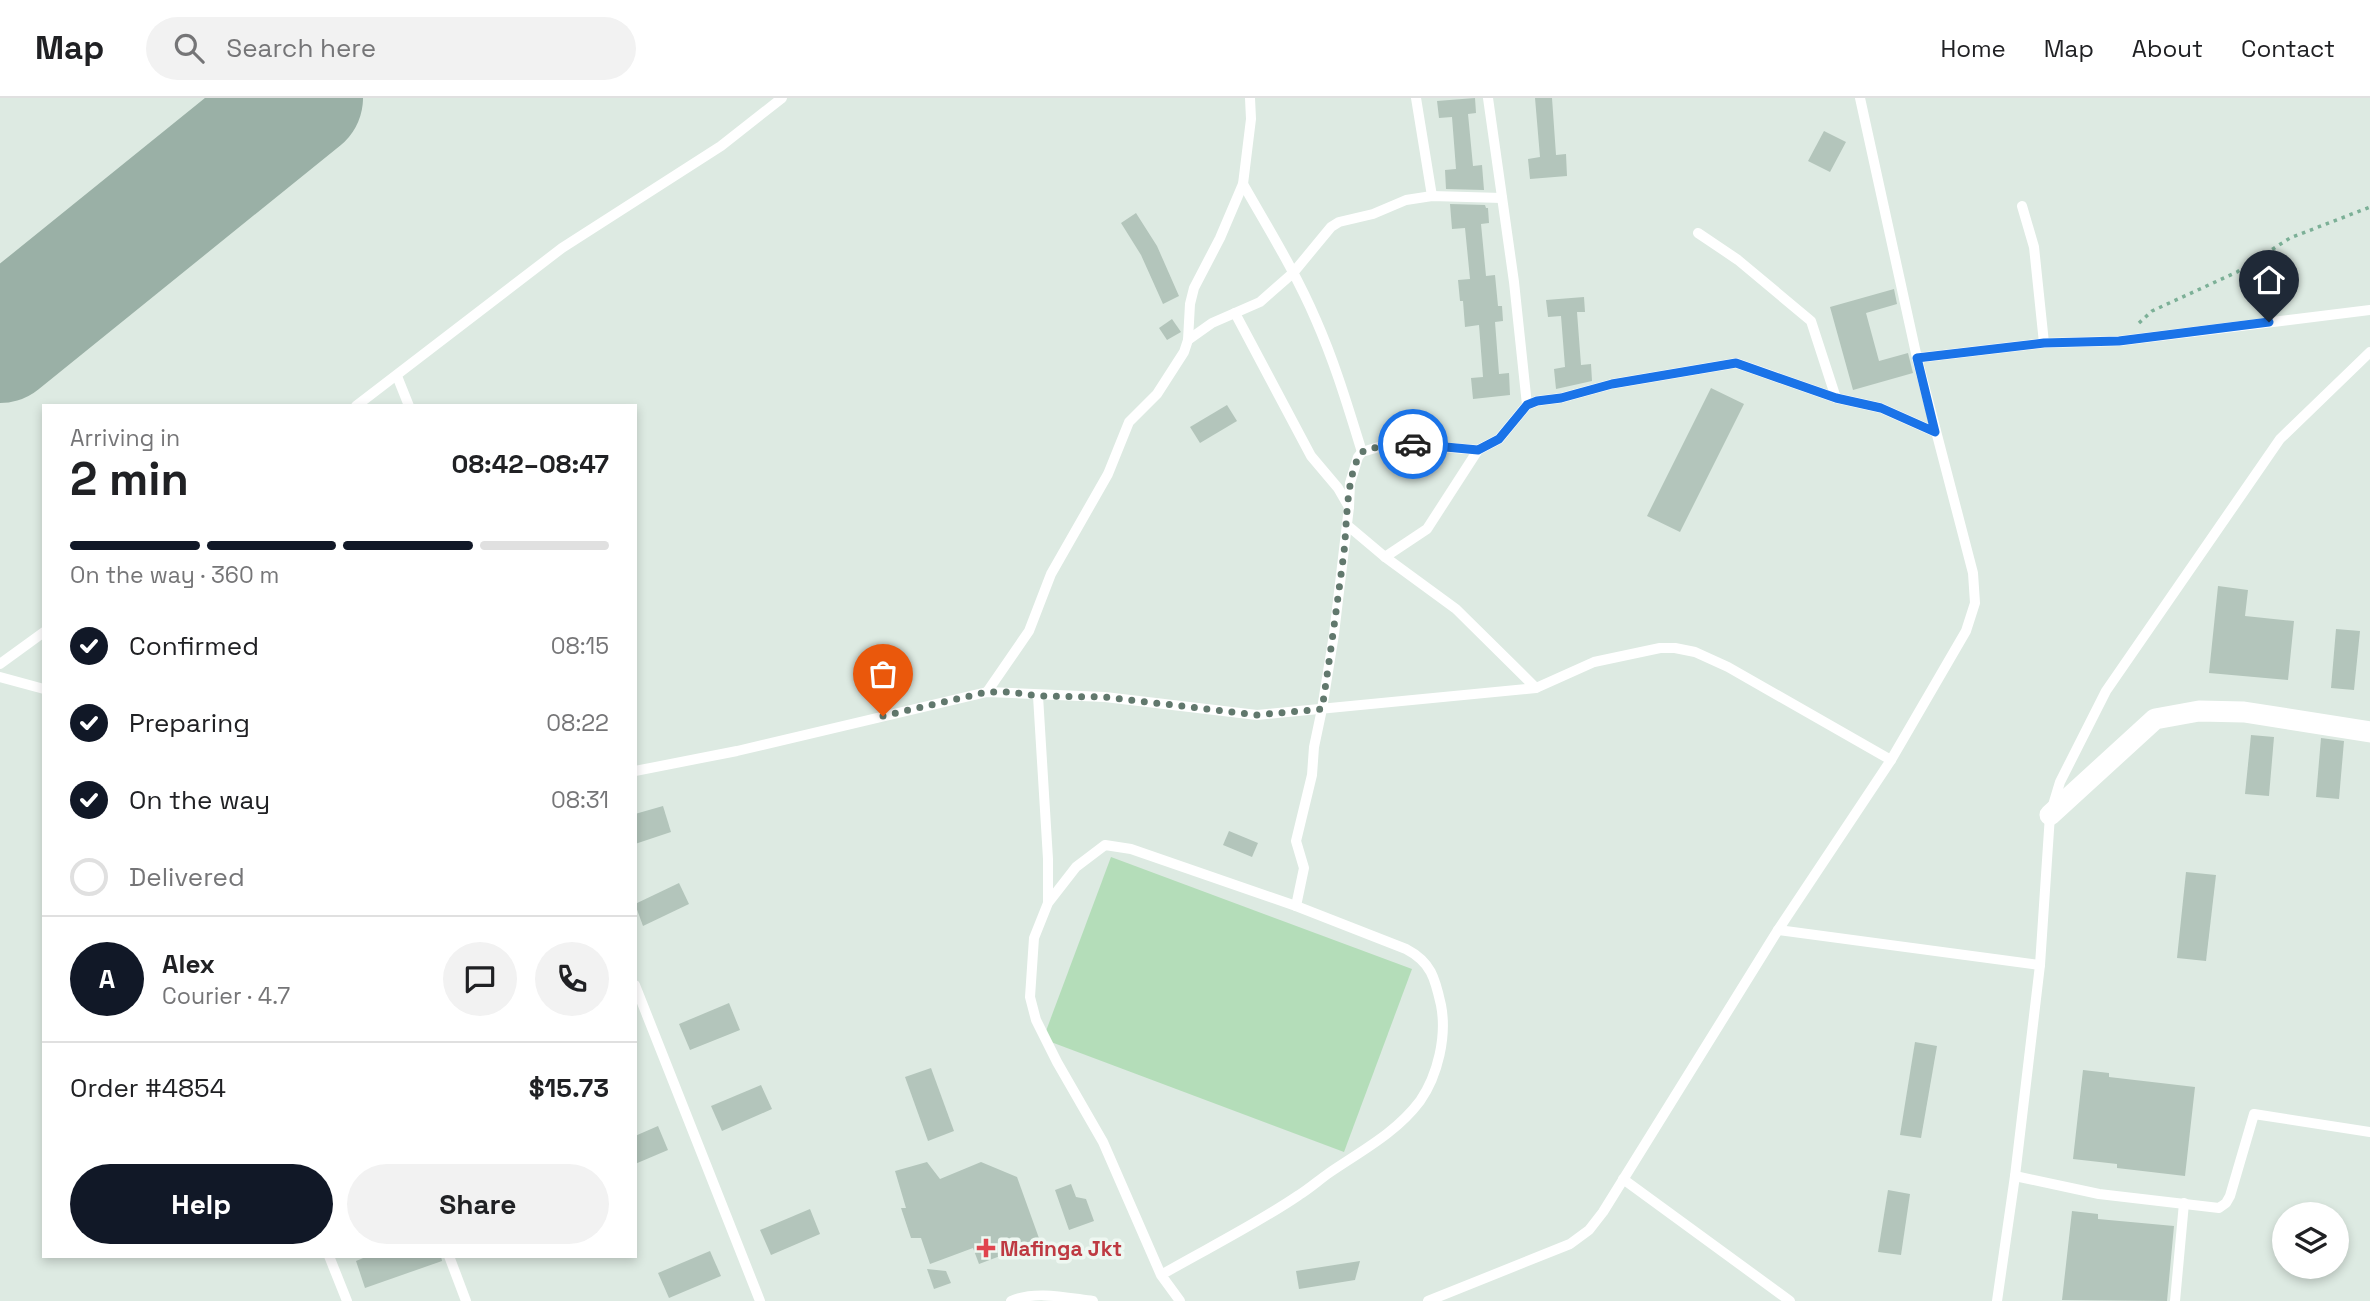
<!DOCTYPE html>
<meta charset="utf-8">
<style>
body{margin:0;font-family:"Space Grotesk",sans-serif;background:#f2f2f2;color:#202124;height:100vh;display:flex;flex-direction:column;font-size:26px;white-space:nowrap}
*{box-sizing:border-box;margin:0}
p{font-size:23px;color:#757577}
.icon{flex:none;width:38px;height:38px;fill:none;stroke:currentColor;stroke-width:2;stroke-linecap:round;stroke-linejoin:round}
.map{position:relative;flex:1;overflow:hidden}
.details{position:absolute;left:42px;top:306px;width:595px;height:854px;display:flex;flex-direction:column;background:#fff;border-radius:0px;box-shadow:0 4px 10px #0003}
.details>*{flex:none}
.controls{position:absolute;left:2272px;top:1104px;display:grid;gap:14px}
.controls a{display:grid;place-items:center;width:77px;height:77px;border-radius:50%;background:#fff;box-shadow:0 4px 10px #0003;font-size:35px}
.pin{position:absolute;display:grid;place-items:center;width:60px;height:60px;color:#fff;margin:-72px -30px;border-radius:50% 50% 50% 0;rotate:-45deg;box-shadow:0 0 7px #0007}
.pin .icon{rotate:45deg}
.courier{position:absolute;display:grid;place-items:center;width:70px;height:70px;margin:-35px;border:5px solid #1a73e8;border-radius:50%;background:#fff;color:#222;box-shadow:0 2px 9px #0007}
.head em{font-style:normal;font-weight:700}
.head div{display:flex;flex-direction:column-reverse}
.head{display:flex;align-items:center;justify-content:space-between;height:119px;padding:0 28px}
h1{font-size:46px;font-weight:700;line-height:52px}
.bar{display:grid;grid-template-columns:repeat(4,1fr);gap:10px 7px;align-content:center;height:84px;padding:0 28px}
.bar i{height:9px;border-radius:5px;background:#e0e0e0}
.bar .selected{background:#111827}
.bar p{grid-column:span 4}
.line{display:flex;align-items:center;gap:18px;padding:0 28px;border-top:2px solid #e0e0e0}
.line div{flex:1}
.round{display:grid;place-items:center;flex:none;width:74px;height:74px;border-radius:37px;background:#f2f2f2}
ol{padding:0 28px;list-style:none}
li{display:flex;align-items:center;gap:21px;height:77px}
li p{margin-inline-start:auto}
li .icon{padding:7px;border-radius:50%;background:#111827;color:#fff;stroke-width:4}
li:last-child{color:#757577}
li i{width:38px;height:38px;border:4px solid #e0e0e0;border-radius:50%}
.action{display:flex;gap:14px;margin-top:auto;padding:14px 28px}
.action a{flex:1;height:80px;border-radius:42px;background:#111827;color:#fff;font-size:28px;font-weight:700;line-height:80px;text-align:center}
.action a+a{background:#f2f2f2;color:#202124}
header{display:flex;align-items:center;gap:42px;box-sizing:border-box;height:98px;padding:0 35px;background:#fff;border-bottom:2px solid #e0e0e0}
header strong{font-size:33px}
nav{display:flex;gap:38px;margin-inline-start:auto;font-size:24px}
.search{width:490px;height:63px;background:#f2f2f2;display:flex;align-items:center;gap:18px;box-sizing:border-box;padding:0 24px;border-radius:38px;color:#757577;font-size:26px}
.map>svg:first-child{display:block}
.green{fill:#b4ddb9}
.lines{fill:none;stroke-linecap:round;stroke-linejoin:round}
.runway{stroke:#9ab0a6;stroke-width:122}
.building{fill:#b3c5bb}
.path{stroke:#7cb097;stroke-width:3.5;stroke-dasharray:3.5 5;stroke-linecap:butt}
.lane{stroke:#fff;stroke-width:10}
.street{stroke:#fff;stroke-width:21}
.done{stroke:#61786d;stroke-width:7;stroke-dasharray:0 12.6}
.route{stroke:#1a73e8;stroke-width:9}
.health-dot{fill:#e0444e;stroke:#eef7f1;stroke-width:2.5}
.labels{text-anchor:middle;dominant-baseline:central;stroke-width:7;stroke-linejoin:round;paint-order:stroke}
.health-label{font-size:21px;font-weight:bold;fill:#be3a42;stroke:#eef7f1;text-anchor:start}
</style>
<header>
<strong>Map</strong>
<div class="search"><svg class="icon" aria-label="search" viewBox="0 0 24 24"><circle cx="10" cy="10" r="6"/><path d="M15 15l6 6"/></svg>Search here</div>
<nav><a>Home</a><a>Map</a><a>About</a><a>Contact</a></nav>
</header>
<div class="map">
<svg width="2370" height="1203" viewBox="0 0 2370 1203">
<rect width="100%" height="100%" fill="#ddeae2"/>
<polygon class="green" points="1111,759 1412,871 1344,1054 1043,941"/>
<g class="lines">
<polyline class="runway" points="0,244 302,0"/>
</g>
<g class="building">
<polygon points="1475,0 1476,15 1468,16 1473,68 1482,67 1484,92 1446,91 1445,72 1456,71 1452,19 1439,20 1437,3"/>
<polygon points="1535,0 1552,0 1556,57 1566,56 1567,78 1530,81 1528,61 1540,59"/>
<polygon points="1824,33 1846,44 1830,74 1808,63"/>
<polygon points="1450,106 1485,107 1486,110 1488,110 1489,125 1481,126 1486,178 1495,177 1498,208 1502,208 1503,223 1495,224 1499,276 1509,275 1510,297 1473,301 1471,280 1483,279 1479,227 1465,229 1463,203 1460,203 1458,182 1470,181 1465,130 1452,131"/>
<polygon points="1136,115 1157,148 1179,198 1163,206 1141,157 1121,125"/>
<polygon points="1894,191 1897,206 1866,215 1879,263 1908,255 1913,275 1853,292 1830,209"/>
<polygon points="1584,199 1585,214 1577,214 1581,267 1591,266 1592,283 1556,291 1554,271 1565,269 1561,218 1548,219 1546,202"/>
<polygon points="1172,221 1181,234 1167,242 1159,230"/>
<polygon points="1711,290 1744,306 1680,434 1647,418"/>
<polygon points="1227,307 1237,323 1200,345 1190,329"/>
<polygon points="2218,488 2248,492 2245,518 2294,523 2288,582 2209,575"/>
<polygon points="2336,531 2360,533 2354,592 2331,590"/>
<polygon points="2251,637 2274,639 2269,698 2245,696"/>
<polygon points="2321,640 2344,643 2339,701 2316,699"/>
<polygon points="663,708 671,734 635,746 635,716"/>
<polygon points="1229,733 1258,745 1252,759 1223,747"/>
<polygon points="2186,774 2216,777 2206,863 2177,860"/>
<polygon points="679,785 689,806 643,828 635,806"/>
<polygon points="729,905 740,932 690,952 679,926"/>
<polygon points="1915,944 1937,948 1921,1040 1900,1037"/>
<polygon points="931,970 954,1033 928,1043 905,979"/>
<polygon points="2083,972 2109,975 2109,979 2195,989 2185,1078 2117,1070 2117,1066 2073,1061"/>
<polygon points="761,987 772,1011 722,1033 711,1008"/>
<polygon points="658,1028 668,1052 635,1066 635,1038"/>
<polygon points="927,1064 940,1081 981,1064 1017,1079 1040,1143 979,1166 973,1150 930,1166 921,1140 911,1140 901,1110 906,1110 895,1073"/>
<polygon points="1071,1086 1076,1099 1086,1101 1094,1123 1069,1132 1055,1092"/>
<polygon points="1888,1092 1910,1096 1901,1157 1878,1154"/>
<polygon points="810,1111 820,1136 771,1157 760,1132"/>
<polygon points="2072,1113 2098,1116 2098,1121 2174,1128 2167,1203 2062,1202"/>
<polygon points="710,1153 721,1178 669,1200 658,1175"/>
<polygon points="368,1158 441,1158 442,1163 365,1190 356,1163"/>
<polygon points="1360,1163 1355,1182 1299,1191 1296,1173"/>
<polygon points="927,1171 946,1173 951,1185 934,1191"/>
</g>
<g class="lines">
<polyline class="path" points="2139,225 2152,213 2237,174 2290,140 2370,109"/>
<g class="lane">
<polyline points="1416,0 1432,98"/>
<polyline points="1488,0 1514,184 1527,307"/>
<path d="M1243,86C1268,130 1296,175 1316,222C1335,265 1348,309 1362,354"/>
<polyline points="2022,108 2034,149 2044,245"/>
<polyline points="1698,135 1738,162 1811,223 1836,300"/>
<polyline points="1235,215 1311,358 1338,390 1349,409"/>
<polyline points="1188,242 1212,225 1260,204 1293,175 1331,129 1339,124 1373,116 1406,102 1432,98 1502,100"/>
<polyline points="1917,260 2044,245 2119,243 2370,212"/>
<polyline points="397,278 409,308"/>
<polyline points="356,308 562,150 721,48 782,0"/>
<polyline points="1347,427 1385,459 1456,511 1536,590"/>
<polyline points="1385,459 1427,431 1478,352"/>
<polyline points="0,566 44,534"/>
<polyline points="0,579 44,591"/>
<polyline points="987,594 1029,533 1051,476 1108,376 1129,324 1157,296 1184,254 1188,242 1190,206 1194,190 1220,140 1243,86 1251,21 1250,0"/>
<polyline points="1038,598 1048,761 1048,804"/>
<polyline points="635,673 737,653 987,594 1105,599 1257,617 1536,590 1594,564 1660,550 1675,550 1695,554 1728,569 1891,662"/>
<polyline points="1296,808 1304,770 1296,743 1312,677 1314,649 1322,611 1334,536 1349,409 1350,385 1358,359 1362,354 1392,345 1478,352 1499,341 1527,307 1537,303 1561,300 1612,286 1736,265 1836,300 1881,310 1935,334"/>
<polyline points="1778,832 2040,867"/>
<polyline points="635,887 760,1203"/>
<polyline points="2015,1078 2099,1096 2219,1110 2226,1105 2230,1098 2254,1016 2370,1034"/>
<polyline points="1623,1081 1790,1203"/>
<polyline points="329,1158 347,1203"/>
<polyline points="449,1158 466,1203"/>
<path d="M1161,1177C1206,1151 1255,1127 1299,1097C1309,1091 1319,1082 1329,1075C1361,1053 1396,1035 1420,1003C1438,977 1447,938 1441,907C1435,880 1431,864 1406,851L1296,808L1131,751L1105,747L1076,769L1048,805L1034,840L1030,899L1036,922L1057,964L1103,1044L1161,1177L1180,1203"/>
<path d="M1011,1203C1035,1192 1068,1200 1093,1203"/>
<polyline points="1428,1203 1570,1146 1589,1132 1603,1114 1778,832 1891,662 1966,533 1975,505 1973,475 1917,260 1860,0"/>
<polyline points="1997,1203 2015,1078 2040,867 2050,717 2060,684 2106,593 2280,341 2370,254"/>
<polyline points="2175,1203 2184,1105"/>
</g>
<polyline class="street" points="2050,717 2155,621 2199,613 2244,614 2370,634"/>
</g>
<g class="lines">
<path class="done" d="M883,618L987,594H1011L1038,598L1105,599L1257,617L1322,611C1330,559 1337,507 1344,454C1347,427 1346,374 1362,354C1380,347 1394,345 1413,346"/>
<polyline class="route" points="1413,346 1478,352 1499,341 1527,307 1537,303 1561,300 1612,286 1736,265 1836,300 1881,310 1935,334 1917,260 2044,245 2119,243 2269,224"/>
</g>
<path class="health-dot" d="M982.5 1139.5h7v7h7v7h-7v7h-7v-7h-7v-7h7z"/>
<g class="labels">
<g class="health-label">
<text x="1000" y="1150">Mafinga Jkt</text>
</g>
</g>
</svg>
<div class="controls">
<a><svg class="icon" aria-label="layers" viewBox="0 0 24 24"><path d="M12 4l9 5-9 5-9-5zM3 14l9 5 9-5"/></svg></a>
</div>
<div class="pin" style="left:883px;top:618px;background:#ea580c"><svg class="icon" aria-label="bag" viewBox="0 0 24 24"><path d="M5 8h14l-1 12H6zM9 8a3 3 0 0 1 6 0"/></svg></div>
<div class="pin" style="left:2269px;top:224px;background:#1f2937"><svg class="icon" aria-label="home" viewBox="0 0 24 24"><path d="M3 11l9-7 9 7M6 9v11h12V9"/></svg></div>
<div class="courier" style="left:1413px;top:346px"><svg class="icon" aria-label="car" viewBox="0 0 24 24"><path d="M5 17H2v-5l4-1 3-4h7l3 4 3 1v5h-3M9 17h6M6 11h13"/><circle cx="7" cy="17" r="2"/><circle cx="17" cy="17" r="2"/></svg></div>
<section class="details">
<div class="head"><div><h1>2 min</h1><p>Arriving in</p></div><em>08:42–08:47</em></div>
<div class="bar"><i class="selected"></i><i class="selected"></i><i class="selected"></i><i></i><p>On the way · 360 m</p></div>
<ol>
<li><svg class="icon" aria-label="check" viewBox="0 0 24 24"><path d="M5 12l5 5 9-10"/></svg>Confirmed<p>08:15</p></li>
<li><svg class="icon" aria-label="check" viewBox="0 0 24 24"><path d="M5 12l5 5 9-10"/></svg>Preparing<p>08:22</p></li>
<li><svg class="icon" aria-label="check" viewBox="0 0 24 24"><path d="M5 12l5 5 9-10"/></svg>On the way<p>08:31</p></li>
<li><i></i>Delivered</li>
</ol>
<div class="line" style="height:126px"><b class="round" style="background:#111827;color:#fff">A</b><div><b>Alex</b><p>Courier · 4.7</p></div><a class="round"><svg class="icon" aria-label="chat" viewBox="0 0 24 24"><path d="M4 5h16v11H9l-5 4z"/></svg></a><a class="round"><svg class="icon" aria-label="phone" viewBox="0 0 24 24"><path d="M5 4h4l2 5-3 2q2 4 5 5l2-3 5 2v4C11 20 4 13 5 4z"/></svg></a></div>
<div class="line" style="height:91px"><div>Order #4854</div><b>$15.73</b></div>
<div class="action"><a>Help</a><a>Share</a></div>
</section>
</div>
